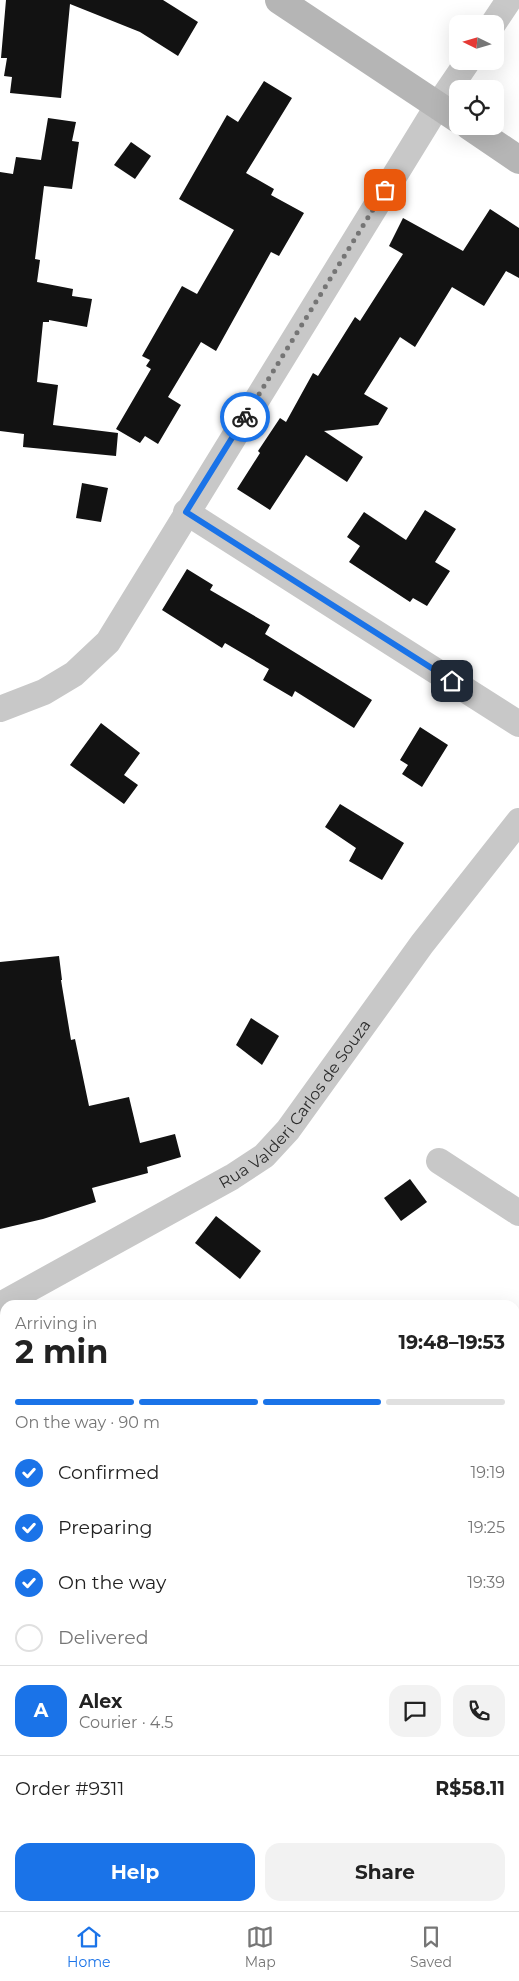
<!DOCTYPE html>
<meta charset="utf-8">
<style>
body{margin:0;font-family:Montserrat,sans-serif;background:#f2f2f2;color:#222;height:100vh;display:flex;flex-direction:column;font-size:19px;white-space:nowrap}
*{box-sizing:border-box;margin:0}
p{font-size:16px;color:#767676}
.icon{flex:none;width:28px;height:28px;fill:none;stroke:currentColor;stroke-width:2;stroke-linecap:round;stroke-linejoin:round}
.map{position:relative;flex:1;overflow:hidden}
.details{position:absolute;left:0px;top:1300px;width:520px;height:611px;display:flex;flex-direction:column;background:#fff;border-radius:15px 15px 0 0;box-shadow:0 5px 20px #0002}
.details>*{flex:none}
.needle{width:32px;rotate:275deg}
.fabs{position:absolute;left:449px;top:15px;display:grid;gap:10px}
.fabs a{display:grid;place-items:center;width:55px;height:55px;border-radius:10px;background:#fff;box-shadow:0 5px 20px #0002;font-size:25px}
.pin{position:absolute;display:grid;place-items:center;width:42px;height:42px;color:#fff;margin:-21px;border-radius:10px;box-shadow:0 2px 8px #0006}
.courier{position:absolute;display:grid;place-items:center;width:50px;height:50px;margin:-25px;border:4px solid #1a73e8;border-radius:50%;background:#fff;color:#222;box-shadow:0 1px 6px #0007}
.headline em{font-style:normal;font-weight:700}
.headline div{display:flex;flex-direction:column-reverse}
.headline{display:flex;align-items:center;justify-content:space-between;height:85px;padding:0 15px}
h1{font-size:32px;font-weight:700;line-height:38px}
.bar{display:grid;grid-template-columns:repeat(4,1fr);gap:8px 5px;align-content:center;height:60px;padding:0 15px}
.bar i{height:6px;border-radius:4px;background:#e0e0e0}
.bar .active{background:#1a73e8}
.bar p{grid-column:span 4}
.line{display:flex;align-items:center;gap:12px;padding:0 15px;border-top:1px solid #e0e0e0}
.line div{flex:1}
.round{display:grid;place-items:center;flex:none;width:52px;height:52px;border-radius:15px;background:#f2f2f2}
ol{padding:0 15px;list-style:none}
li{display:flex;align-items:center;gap:15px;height:55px}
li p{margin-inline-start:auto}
li .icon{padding:5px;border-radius:50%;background:#1a73e8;color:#fff;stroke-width:4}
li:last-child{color:#767676}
li i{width:28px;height:28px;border:2px solid #e0e0e0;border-radius:50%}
.button{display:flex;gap:10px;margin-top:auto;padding:10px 15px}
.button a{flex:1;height:58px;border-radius:15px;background:#1a73e8;color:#fff;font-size:20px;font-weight:700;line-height:58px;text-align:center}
.button a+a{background:#f2f2f2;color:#222}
.dock{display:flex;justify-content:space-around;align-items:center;height:70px;border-top:1px solid #e0e0e0;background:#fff;font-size:14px;color:#767676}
.dock a{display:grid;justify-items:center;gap:2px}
.dock .active{color:#1a73e8}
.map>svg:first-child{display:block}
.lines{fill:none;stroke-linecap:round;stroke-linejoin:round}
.stream{stroke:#c0d8ee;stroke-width:10}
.building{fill:#121212}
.street{stroke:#c8c8c8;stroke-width:26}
.secondary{stroke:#b5b5b5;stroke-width:28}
.done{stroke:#757575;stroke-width:5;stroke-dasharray:0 9}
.route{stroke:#1a73e8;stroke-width:6}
.labels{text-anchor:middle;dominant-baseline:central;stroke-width:5;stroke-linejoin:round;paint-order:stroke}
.street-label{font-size:16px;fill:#2b2b2b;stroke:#fff}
</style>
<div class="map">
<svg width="519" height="1911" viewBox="0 0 519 1911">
<rect width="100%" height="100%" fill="#fff"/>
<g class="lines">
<g class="stream">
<polyline points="0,1854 5,1857"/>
<polyline points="67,1906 69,1911"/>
</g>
</g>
<g class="building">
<polygon points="6,0 163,0 198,22 178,56 140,32 70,4 61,98 10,93 12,77 4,76 7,58 1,58"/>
<polygon points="264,81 292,98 246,173 274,189 271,195 304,213 279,256 271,252 216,351 201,342 168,397 181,405 158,444 145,436 140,443 116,429 151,369 146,366 150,360 142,356 182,286 197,294 234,230 179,199 227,115 238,122"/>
<polygon points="48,118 76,122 72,141 79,142 72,189 44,186 35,259 40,260 37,282 73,289 72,296 92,299 87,327 49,320 49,322 43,322 37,382 58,385 53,425 118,433 116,456 23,447 24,434 0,431 0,172 13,174 16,157 41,160"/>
<polygon points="131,142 151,156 135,179 114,165"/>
<polygon points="490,209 519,228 519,278 506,271 484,306 452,287 415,347 400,337 364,394 388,408 378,425 324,431 363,457 347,482 306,455 270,510 237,489 260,453 258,451 280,418 286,422 313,373 318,376 355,317 360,321 403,254 389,246 403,218 463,251"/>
<polygon points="82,483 108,488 101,522 76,518"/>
<polygon points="425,510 456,529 435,562 450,571 427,606 413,598 410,602 349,562 360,546 347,537 364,512 406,540"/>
<polygon points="187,569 213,585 210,590 270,625 265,634 372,700 354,728 295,691 292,697 263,680 269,669 225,643 222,648 162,610"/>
<polygon points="101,723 140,753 124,775 138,785 124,804 70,765"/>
<polygon points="420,727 448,745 422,787 402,774 408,765 400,760"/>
<polygon points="340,804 404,843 382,880 349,861 356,848 325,827"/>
<polygon points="59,956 62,980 61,980 71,1040 75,1039 89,1106 129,1097 140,1143 175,1134 181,1157 147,1167 148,1173 92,1188 96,1202 43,1219 0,1229 0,962"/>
<polygon points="251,1018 279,1036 262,1065 236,1045"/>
<polygon points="410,1179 427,1202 401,1221 384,1198"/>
<polygon points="216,1216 261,1251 240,1279 195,1243"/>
</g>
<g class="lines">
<g class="street">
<polyline points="493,24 509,0"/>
<polyline points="186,512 519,724"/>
<polyline points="0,709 44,692 74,674 108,642 438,105 468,61"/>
<polyline points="439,1161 519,1213"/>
<path id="s1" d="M0,1305L232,1177L264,1156L288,1130L422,944L519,821"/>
<polyline points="0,1360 5,1370"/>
<polyline points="515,1539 519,1534"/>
<polyline points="400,1906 403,1911"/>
</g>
<g class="secondary">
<polyline points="279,0 458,119"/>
<polyline points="469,126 519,160"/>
</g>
</g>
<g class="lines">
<polyline class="done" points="245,417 385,190"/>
<polyline class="route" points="245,417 186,512 452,681"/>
</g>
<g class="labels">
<g class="street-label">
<text stroke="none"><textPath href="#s1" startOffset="362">Rua Valderi Carlos de Souza</textPath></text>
</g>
</g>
</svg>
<div class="fabs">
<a><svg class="needle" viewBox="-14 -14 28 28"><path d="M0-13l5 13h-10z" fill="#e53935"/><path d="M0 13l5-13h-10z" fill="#767676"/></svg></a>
<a><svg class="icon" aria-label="locate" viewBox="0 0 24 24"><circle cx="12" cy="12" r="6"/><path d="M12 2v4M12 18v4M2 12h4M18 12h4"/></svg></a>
</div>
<div class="pin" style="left:385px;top:190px;background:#ea580c"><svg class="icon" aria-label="bag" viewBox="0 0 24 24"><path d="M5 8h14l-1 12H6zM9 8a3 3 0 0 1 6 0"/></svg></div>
<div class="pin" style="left:452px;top:681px;background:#1f2937"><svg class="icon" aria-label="home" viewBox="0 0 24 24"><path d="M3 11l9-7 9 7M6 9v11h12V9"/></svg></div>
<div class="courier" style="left:245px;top:417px"><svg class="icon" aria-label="bike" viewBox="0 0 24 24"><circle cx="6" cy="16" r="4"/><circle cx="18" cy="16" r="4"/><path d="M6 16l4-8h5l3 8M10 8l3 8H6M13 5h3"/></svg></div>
<section class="details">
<div class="headline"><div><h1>2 min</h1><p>Arriving in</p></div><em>19:48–19:53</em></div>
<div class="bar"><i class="active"></i><i class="active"></i><i class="active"></i><i></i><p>On the way · 90 m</p></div>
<ol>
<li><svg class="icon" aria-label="check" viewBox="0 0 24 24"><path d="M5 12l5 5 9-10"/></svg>Confirmed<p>19:19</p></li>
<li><svg class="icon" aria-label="check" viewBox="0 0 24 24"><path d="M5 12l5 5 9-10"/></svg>Preparing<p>19:25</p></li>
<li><svg class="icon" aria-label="check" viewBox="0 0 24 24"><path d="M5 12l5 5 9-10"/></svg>On the way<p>19:39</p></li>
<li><i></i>Delivered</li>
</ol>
<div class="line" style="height:90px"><b class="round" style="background:#1a73e8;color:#fff">A</b><div><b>Alex</b><p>Courier · 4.5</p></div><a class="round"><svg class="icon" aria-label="chat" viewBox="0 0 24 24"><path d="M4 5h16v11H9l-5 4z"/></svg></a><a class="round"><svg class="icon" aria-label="phone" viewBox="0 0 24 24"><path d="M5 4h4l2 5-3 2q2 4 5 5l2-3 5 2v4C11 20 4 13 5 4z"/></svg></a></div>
<div class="line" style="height:65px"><div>Order #9311</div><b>R$58.11</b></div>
<div class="button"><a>Help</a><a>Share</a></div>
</section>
</div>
<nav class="dock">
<a class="active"><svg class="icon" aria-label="home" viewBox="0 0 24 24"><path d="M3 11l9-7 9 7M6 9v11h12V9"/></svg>Home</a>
<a><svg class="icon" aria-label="map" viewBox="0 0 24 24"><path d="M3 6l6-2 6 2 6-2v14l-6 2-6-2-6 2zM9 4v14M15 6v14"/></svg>Map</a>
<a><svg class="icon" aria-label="saved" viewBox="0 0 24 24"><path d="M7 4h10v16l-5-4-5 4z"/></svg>Saved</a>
</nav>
